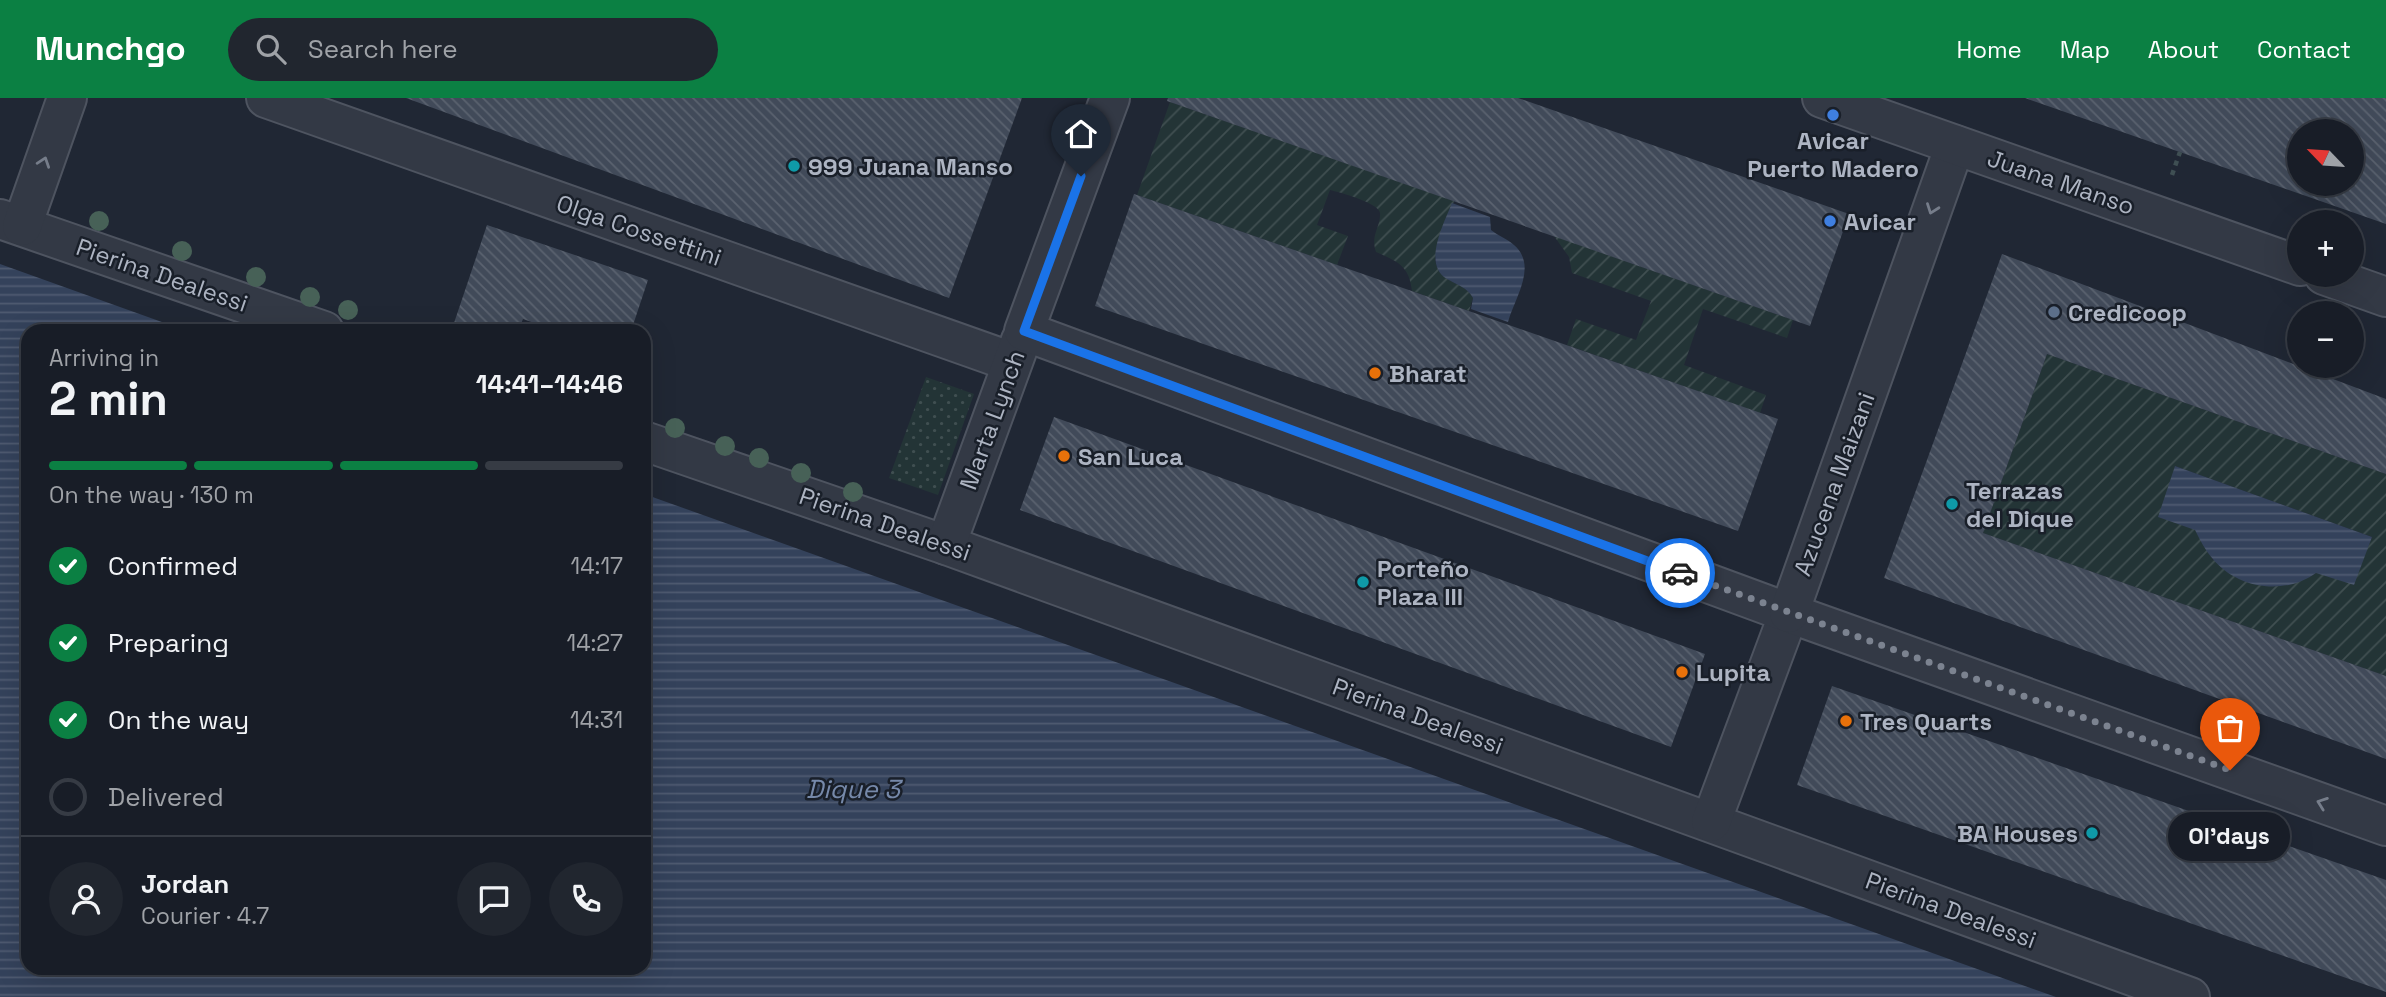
<!DOCTYPE html>
<meta charset="utf-8">
<style>
body{margin:0;font-family:"Space Grotesk",sans-serif;background:#21262f;color:#f1f3f6;height:100vh;display:flex;flex-direction:column;font-size:26px;white-space:nowrap}
*{box-sizing:border-box;margin:0}
p{font-size:23px;color:#9fa2a7}
.icon{flex:none;width:38px;height:38px;fill:none;stroke:currentColor;stroke-width:2;stroke-linecap:round;stroke-linejoin:round}
.map{position:relative;flex:1;overflow:hidden}
.sheet{position:absolute;left:21px;top:226px;width:630px;height:651px;display:flex;flex-direction:column;background:#181d27;border-radius:21px;box-shadow:0 7px 28px #0002,0 0 0 2px #363b44}
.sheet>*{flex:none}
.needle{width:46px;rotate:295deg}
.fabs{position:absolute;left:2287px;top:21px;display:grid;gap:14px}
.fabs a{display:grid;place-items:center;width:77px;height:77px;border-radius:50%;background:#181d27;box-shadow:0 7px 28px #0002,0 0 0 2px #363b44;font-size:35px}
.pin{position:absolute;display:grid;place-items:center;width:60px;height:60px;color:#fff;margin:-72px -30px;border-radius:50% 50% 50% 0;rotate:-45deg;box-shadow:0 0 7px #0007}
.pin .icon{rotate:45deg}
.courier{position:absolute;display:grid;place-items:center;width:70px;height:70px;margin:-35px;border:5px solid #1a73e8;border-radius:50%;background:#fff;color:#222;box-shadow:0 2px 9px #0007}
.bubble{position:absolute;height:49px;border-radius:24px;background:#181d27;box-shadow:0 7px 28px #0002,0 0 0 2px #363b44;font-size:23px;font-weight:700;line-height:49px;text-align:center}
.overview em{font-style:normal;font-weight:700}
.overview div{display:flex;flex-direction:column-reverse}
.overview{display:flex;align-items:center;justify-content:space-between;height:119px;padding:0 28px}
h1{font-size:46px;font-weight:700;line-height:52px}
.bar{display:grid;grid-template-columns:repeat(4,1fr);gap:10px 7px;align-content:center;height:84px;padding:0 28px}
.bar i{height:9px;border-radius:5px;background:#363b44}
.bar .selected{background:#0b8043}
.bar p{grid-column:span 4}
.line{display:flex;align-items:center;gap:18px;padding:0 28px;border-top:2px solid #363b44}
.line div{flex:1}
.round{display:grid;place-items:center;flex:none;width:74px;height:74px;border-radius:37px;background:#21262f}
ol{padding:0 28px;list-style:none}
li{display:flex;align-items:center;gap:21px;height:77px}
li p{margin-inline-start:auto}
li .icon{padding:7px;border-radius:50%;background:#0b8043;color:#fff;stroke-width:4}
li:last-child{color:#9fa2a7}
li i{width:38px;height:38px;border:4px solid #363b44;border-radius:50%}
header{display:flex;align-items:center;gap:42px;box-sizing:border-box;height:98px;padding:0 35px;background:#0b8043;color:#fff}
header strong{font-size:33px}
nav{display:flex;gap:38px;margin-inline-start:auto;font-size:24px}
.search{width:490px;height:63px;background:#21262f;display:flex;align-items:center;gap:18px;box-sizing:border-box;padding:0 24px;border-radius:38px;color:#9fa2a7;font-size:26px}
.map>svg:first-child{display:block}
.grass{fill:url(#grass-dots)}
.garden{fill:url(#garden-furrows);fill-rule:evenodd}
.water{fill:url(#water-rules)}
.building{fill:url(#building-back-hatch);fill-rule:evenodd}
.lines{fill:none;stroke-linecap:round;stroke-linejoin:round}
.pedestrian-casing{stroke:#4e5460;stroke-width:42}
.minor-casing{stroke:#4e5460;stroke-width:42}
.tertiary-casing{stroke:#4e5460;stroke-width:42}
.path{stroke:#3f4f53;stroke-width:4.5;stroke-dasharray:5 5;stroke-linecap:butt}
.pedestrian{stroke:#333945;stroke-width:38}
.minor{stroke:#333945;stroke-width:38}
.tertiary{stroke:#333945;stroke-width:38}
.tree{fill:#476157}
.oneway{stroke:#767d8a}
.done{stroke:#7c8390;stroke-width:7;stroke-dasharray:0 12.6}
.route{stroke:#1a73e8;stroke-width:9}
.shop-dot{fill:#3f7fe0;stroke:#191f29;stroke-width:2.5}
.culture-dot{fill:#0f9aa8;stroke:#191f29;stroke-width:2.5}
.service-dot{fill:#5c6f8a;stroke:#191f29;stroke-width:2.5}
.food-dot{fill:#e8710a;stroke:#191f29;stroke-width:2.5}
.labels{text-anchor:middle;dominant-baseline:central;stroke-width:5;stroke-linejoin:round;paint-order:stroke}
.poi-label{font-size:24px;font-weight:bold;fill:#adb4c2;stroke:#191f29;text-anchor:start}
.street-label{font-size:24px;fill:#adb4c2;stroke:#191f29}
.water-label{font-size:26px;font-style:italic;fill:#7689aa;stroke:#191f29}
</style>
<header>
<strong>Munchgo</strong>
<div class="search"><svg class="icon" aria-label="search" viewBox="0 0 24 24"><circle cx="10" cy="10" r="6"/><path d="M15 15l6 6"/></svg>Search here</div>
<nav><a>Home</a><a>Map</a><a>About</a><a>Contact</a></nav>
</header>
<div class="map">
<svg width="2386" height="899" viewBox="0 0 2386 899">
<defs>
<pattern id="grass-dots" width="8" height="8" patternUnits="userSpaceOnUse" patternTransform="scale(1.75)"><rect width="8" height="8" fill="#233436"/><path d="M2 2h.1M6 6h.1" fill="none" stroke="#404f51" stroke-width="1.8" stroke-linecap="round"/></pattern>
<pattern id="garden-furrows" width="10" height="10" patternUnits="userSpaceOnUse" patternTransform="scale(1.75)"><rect width="10" height="10" fill="#233436"/><path d="M-1 1l2-2M0 10L10 0M9 11l2-2" fill="none" stroke="#404f51"/></pattern>
<pattern id="water-rules" width="6" height="5" patternUnits="userSpaceOnUse" patternTransform="scale(1.75)"><rect width="6" height="5" fill="#34425b"/><path d="M0 2.5h6" fill="none" stroke="#4f5b71"/></pattern>
<pattern id="building-back-hatch" width="6" height="6" patternUnits="userSpaceOnUse" patternTransform="scale(1.75)"><rect width="6" height="6" fill="#414a59"/><path d="M-1 5l2 2M0 0l6 6M5-1l2 2" fill="none" stroke="#5a626f"/></pattern>
</defs>
<rect width="100%" height="100%" fill="#202734"/>
<polygon class="grass" points="926,279 974,296 938,397 889,380"/>
<g class="garden">
<path d="M1170,4L1454,103L1435,161C1438,187 1463,181 1473,200L1469,213L1412,193C1409,167 1398,164 1376,154C1370,137 1381,129 1380,115C1379,105 1339,94 1330,92L1317,127L1348,138L1337,167L1137,97Z"/>
<polygon points="1554,138 1793,222 1787,240 1703,211 1684,267 1766,297 1760,315 1567,247 1576,221 1636,242 1651,203 1572,175 1569,159"/>
<path d="M2047,256L2386,376V578L1983,435ZM2175,368L2372,439V440L2308,480L2213,462L2195,432Z"/>
</g>
<g class="water">
<path d="M1452,105L1490,119L1491,132C1498,138 1508,141 1514,147C1538,168 1515,199 1508,224L1471,211L1473,200C1467,189 1457,187 1447,181C1422,167 1444,125 1452,105Z"/>
<polygon points="0,166 187,233 28,233 28,870 644,870 644,396 2056,899 0,899"/>
<path d="M2175,368L2372,439L2354,487L2316,475C2284,498 2237,491 2212,460C2205,452 2200,442 2195,432L2158,419Z"/>
</g>
<g class="building">
<polygon points="406,0 1022,0 949,200"/>
<polygon points="1168,0 1518,0 1849,116 1810,228 1170,4 1167,3"/>
<path d="M2025,0H2386V126ZM2300,33H2352V86H2300Z"/>
<polygon points="1134,96 1778,321 1738,433 1095,208"/>
<polygon points="487,127 648,182 631,233 557,233 523,221 518,233 477,233 454,225"/>
<polygon points="2002,156 2386,301 2386,376 2047,256 1983,435 2386,578 2386,661 1884,480"/>
<polygon points="1054,319 1705,556 1671,649 1020,412"/>
<polygon points="1832,588 2386,782 2386,894 1797,687"/>
</g>
<g class="lines">
<g class="pedestrian-casing">
<g id="pedestrian">
<polyline points="266,0 1012,264"/>
<polyline points="0,121 324,233"/>
<polyline points="22,128 67,0"/>
<polyline points="644,343 946,447 2190,899"/>
<polyline points="946,447 1021,242"/>
<polyline points="1711,724 1789,515"/>
</g>
</g>
<g class="minor-casing">
<g id="minor">
<polyline points="1110,0 1024,233 1789,515 2386,728"/>
<polyline points="1789,515 1955,47"/>
</g>
</g>
<g class="tertiary-casing">
<g id="tertiary">
<polyline points="1822,0 2300,168"/>
<polyline points="2324,177 2386,199"/>
</g>
</g>
<polyline class="path" points="2172,77 2180,54"/>
<use href="#pedestrian" class="pedestrian"/>
<use href="#minor" class="minor"/>
<use href="#tertiary" class="tertiary"/>
</g>
<g class="tree">
<circle cx="99" cy="123" r="10"/>
<circle cx="182" cy="153" r="10"/>
<circle cx="256" cy="179" r="10"/>
<circle cx="310" cy="199" r="10"/>
<circle cx="348" cy="212" r="10"/>
<circle cx="675" cy="330" r="10"/>
<circle cx="725" cy="348" r="10"/>
<circle cx="759" cy="360" r="10"/>
<circle cx="801" cy="375" r="10"/>
<circle cx="853" cy="394" r="10"/>
</g>
<defs><path id="oneway-chevron" d="M-2-3.5L2.5 0L-2 3.5" fill="none" stroke-width="1.6" stroke-linecap="round" stroke-linejoin="round" transform="scale(1.75)"/></defs>
<g class="oneway">
<use href="#oneway-chevron" transform="translate(44 64) rotate(-71)"/>
<use href="#oneway-chevron" transform="translate(1932 111) rotate(110)"/>
<use href="#oneway-chevron" transform="translate(2322 705) rotate(-160)"/>
</g>
<g class="lines">
<polyline class="done" points="1680,475 2230,672"/>
<polyline class="route" points="1081,78 1024,233 1680,475"/>
</g>
<g class="shop-dot">
<circle cx="1833" cy="17" r="7"/>
<circle cx="1830" cy="123" r="7"/>
</g>
<g class="culture-dot">
<circle cx="794" cy="68" r="7"/>
<circle cx="1952" cy="406" r="7"/>
<circle cx="1363" cy="484" r="7"/>
<circle cx="2092" cy="735" r="7"/>
</g>
<circle class="service-dot" cx="2054" cy="214" r="7"/>
<g class="food-dot">
<circle cx="1375" cy="275" r="7"/>
<circle cx="1064" cy="358" r="7"/>
<circle cx="1682" cy="574" r="7"/>
<circle cx="1846" cy="623" r="7"/>
</g>
<g class="labels">
<g class="poi-label">
<text x="1833" y="42" text-anchor="middle">Avicar<tspan x="1833" dy="28">Puerto Madero</tspan></text>
<text x="808" y="68">999 Juana Manso</text>
<text x="1844" y="123">Avicar</text>
<text x="2068" y="214">Credicoop</text>
<text x="1389" y="275">Bharat</text>
<text x="1078" y="358">San Luca</text>
<text x="1966" y="392">Terrazas<tspan x="1966" dy="28">del Dique</tspan></text>
<text x="1377" y="470">Porteño<tspan x="1377" dy="28">Plaza III</tspan></text>
<text x="1696" y="574">Lupita</text>
<text x="1860" y="623">Tres Quarts</text>
<text x="2078" y="735" text-anchor="end">BA Houses</text>
</g>
<g class="street-label">
<text transform="translate(2061 84) rotate(19)">Juana Manso</text>
<text transform="translate(639 132) rotate(19)">Olga Cossettini</text>
<text transform="translate(162 177) rotate(19)">Pierina Dealessi</text>
<text transform="translate(992 322) rotate(-70)">Marta Lynch</text>
<text transform="translate(1834 386) rotate(-70)">Azucena Maizani</text>
<text transform="translate(885 426) rotate(19)">Pierina Dealessi</text>
<text transform="translate(1418 618) rotate(20)">Pierina Dealessi</text>
<text transform="translate(1951 812) rotate(20)">Pierina Dealessi</text>
</g>
<g class="water-label">
<text x="853" y="691">Dique 3</text>
</g>
</g>
</svg>
<div class="fabs">
<a><svg class="needle" viewBox="-14 -14 28 28"><path d="M0-13l5 13h-10z" fill="#e53935"/><path d="M0 13l5-13h-10z" fill="#9fa2a7"/></svg></a>
<a>+</a>
<a>−</a>
</div>
<div class="pin" style="left:2230px;top:672px;background:#ea580c"><svg class="icon" aria-label="bag" viewBox="0 0 24 24"><path d="M5 8h14l-1 12H6zM9 8a3 3 0 0 1 6 0"/></svg></div>
<div class="pin" style="left:1081px;top:78px;background:#1f2937"><svg class="icon" aria-label="home" viewBox="0 0 24 24"><path d="M3 11l9-7 9 7M6 9v11h12V9"/></svg></div>
<div class="courier" style="left:1680px;top:475px"><svg class="icon" aria-label="car" viewBox="0 0 24 24"><path d="M5 17H2v-5l4-1 3-4h7l3 4 3 1v5h-3M9 17h6M6 11h13"/><circle cx="7" cy="17" r="2"/><circle cx="17" cy="17" r="2"/></svg></div>
<div class="bubble" style="left:2168px;top:714px;width:122px">Ol'days</div>
<section class="sheet">
<div class="overview"><div><h1>2 min</h1><p>Arriving in</p></div><em>14:41–14:46</em></div>
<div class="bar"><i class="selected"></i><i class="selected"></i><i class="selected"></i><i></i><p>On the way · 130 m</p></div>
<ol>
<li><svg class="icon" aria-label="check" viewBox="0 0 24 24"><path d="M5 12l5 5 9-10"/></svg>Confirmed<p>14:17</p></li>
<li><svg class="icon" aria-label="check" viewBox="0 0 24 24"><path d="M5 12l5 5 9-10"/></svg>Preparing<p>14:27</p></li>
<li><svg class="icon" aria-label="check" viewBox="0 0 24 24"><path d="M5 12l5 5 9-10"/></svg>On the way<p>14:31</p></li>
<li><i></i>Delivered</li>
</ol>
<div class="line" style="height:126px"><a class="round"><svg class="icon" aria-label="person" viewBox="0 0 24 24"><circle cx="12" cy="8" r="4"/><path d="M4 21q1-7 8-7t8 7"/></svg></a><div><b>Jordan</b><p>Courier · 4.7</p></div><a class="round"><svg class="icon" aria-label="chat" viewBox="0 0 24 24"><path d="M4 5h16v11H9l-5 4z"/></svg></a><a class="round"><svg class="icon" aria-label="phone" viewBox="0 0 24 24"><path d="M5 4h4l2 5-3 2q2 4 5 5l2-3 5 2v4C11 20 4 13 5 4z"/></svg></a></div>
</section>
</div>
